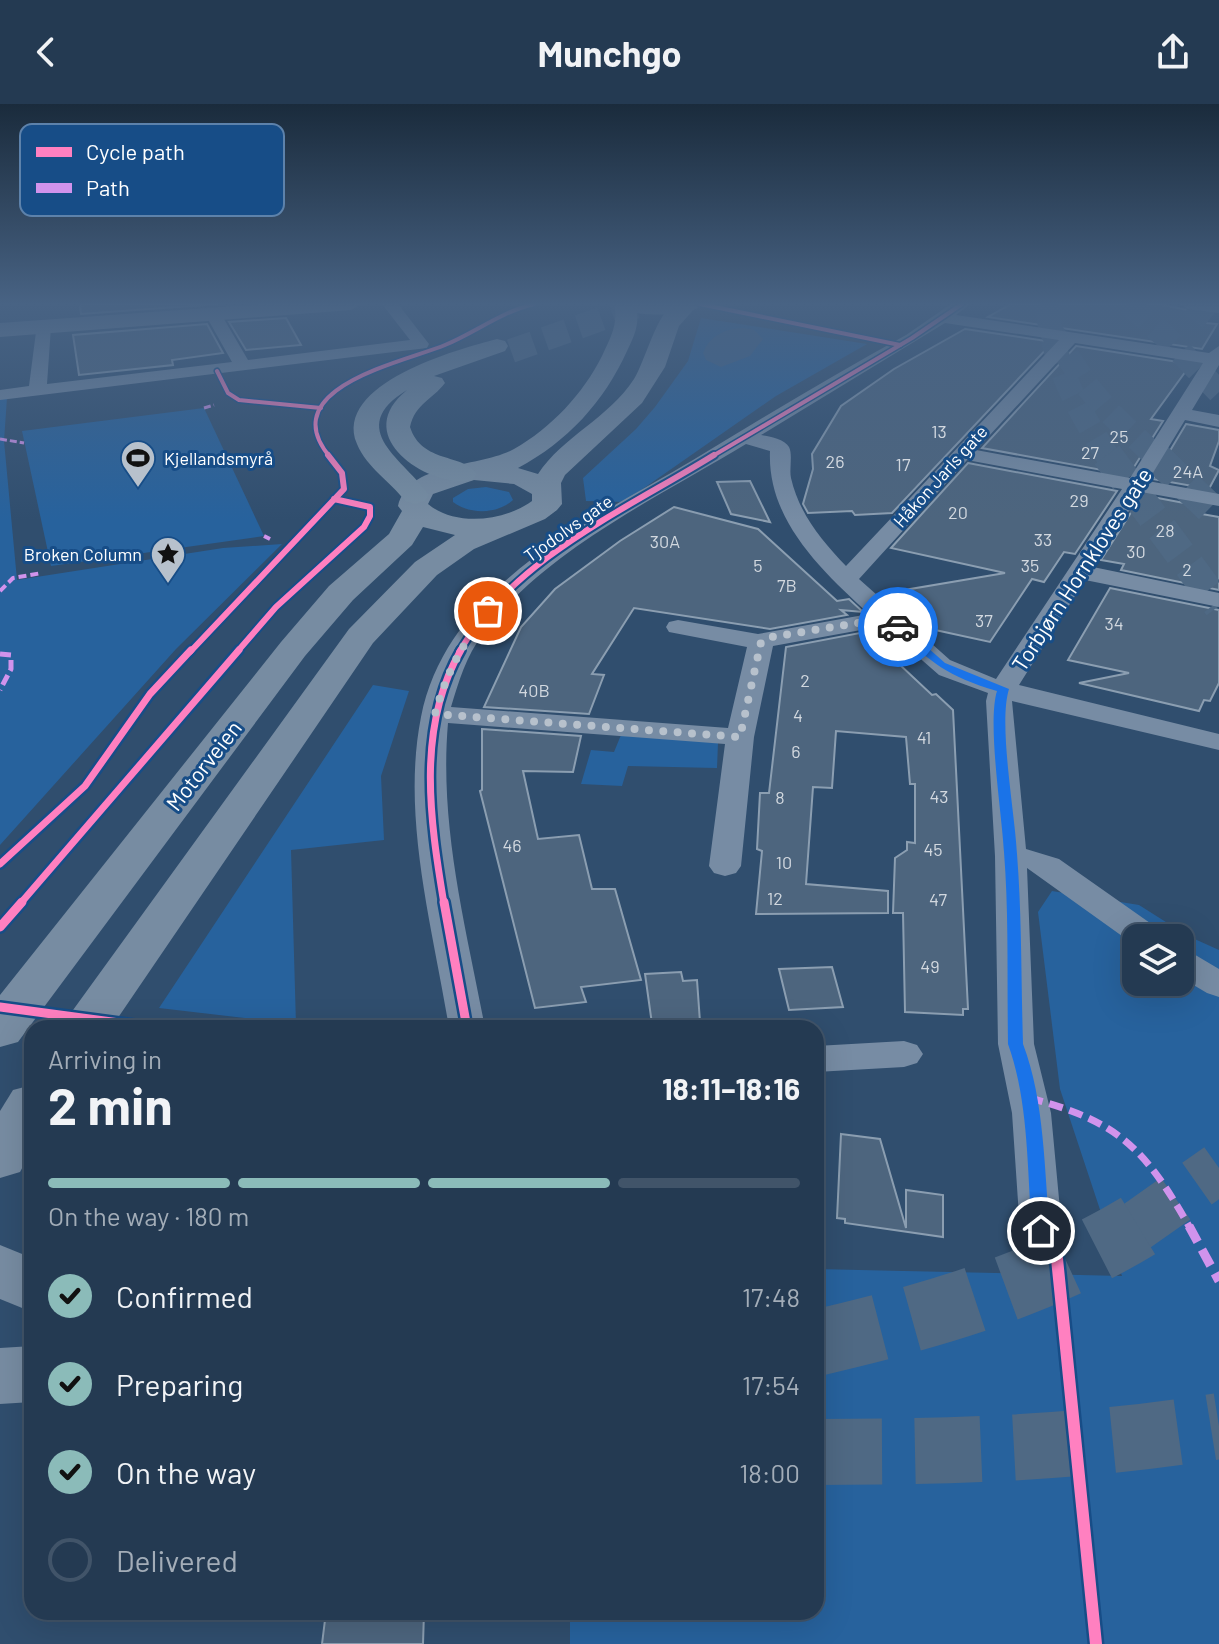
<!DOCTYPE html>
<meta charset="utf-8">
<style>
body{margin:0;font-family:Barlow,sans-serif;background:#30455c;color:#f1f3f6;height:100vh;display:flex;flex-direction:column;font-size:30px;white-space:nowrap}
*{box-sizing:border-box;margin:0}
p{font-size:26px;color:#a3adb8}
.icon{flex:none;width:44px;height:44px;fill:none;stroke:currentColor;stroke-width:2;stroke-linecap:round;stroke-linejoin:round}
.map{position:relative;flex:1;overflow:hidden}
.panel{position:absolute;left:24px;top:916px;width:800px;height:600px;display:flex;flex-direction:column;background:#243a52;border-radius:24px;box-shadow:0 8px 32px #0002,0 0 0 2px #415469}
.panel>*{flex:none}
.tools{position:absolute;left:1122px;top:820px;display:grid;gap:16px}
.tools a{display:grid;place-items:center;width:72px;height:72px;border-radius:16px;background:#243a52;box-shadow:0 8px 32px #0002,0 0 0 2px #415469;font-size:40px}
.pin{position:absolute;display:grid;place-items:center;width:68px;height:68px;color:#fff;margin:-34px;border:4px solid #fff;border-radius:50%;box-shadow:0 2px 8px #0007}
.courier{position:absolute;display:grid;place-items:center;width:80px;height:80px;margin:-40px;border:6px solid #1a73e8;border-radius:50%;background:#fff;color:#222;box-shadow:0 2px 10px #0007}
.summary em{font-style:normal;font-weight:700}
.summary div{display:flex;flex-direction:column-reverse}
.summary{display:flex;align-items:center;justify-content:space-between;height:136px;padding:0 24px}
h1{font-size:52px;font-weight:700;line-height:60px}
.bar{display:grid;grid-template-columns:repeat(4,1fr);gap:12px 8px;align-content:center;height:96px;padding:0 24px}
.bar i{height:10px;border-radius:6px;background:#415469}
.bar .on{background:#8bbbb9}
.bar p{grid-column:span 4}
ol{padding:0 24px;list-style:none}
li{display:flex;align-items:center;gap:24px;height:88px}
li p{margin-inline-start:auto}
li .icon{padding:8px;border-radius:50%;background:#8bbbb9;color:#111;stroke-width:4}
li:last-child{color:#a3adb8}
li i{width:44px;height:44px;border:4px solid #415469;border-radius:50%}
header{display:flex;justify-content:space-between;align-items:center;height:104px;padding:0 24px;background:#243a52;font-size:36px;font-weight:700}
.map>svg:first-child{display:block}
.green{fill:#27629d;fill-rule:evenodd}
.water{fill:#3c638d}
.building{fill:#4d657e;stroke:#8b9eb1;stroke-width:2}
.lines{fill:none;stroke-linecap:round;stroke-linejoin:round}
.trunk-tunnel-far3{stroke:#4f6984;stroke-width:24;stroke-dasharray:24 12;stroke-linecap:butt}
.trunk-tunnel-far2{stroke:#4f6984;stroke-width:31;stroke-dasharray:31 15;stroke-linecap:butt}
.trunk-tunnel-far1{stroke:#4f6984;stroke-width:51;stroke-dasharray:51 26;stroke-linecap:butt}
.trunk-tunnel{stroke:#4f6984;stroke-width:66;stroke-dasharray:66 33;stroke-linecap:butt}
.motorway-tunnel-far1{stroke:#4f6984;stroke-width:24;stroke-dasharray:24 12;stroke-linecap:butt}
.motorway-tunnel{stroke:#4f6984;stroke-width:31;stroke-dasharray:31 15;stroke-linecap:butt}
.minor{fill:#778ca4;fill-rule:evenodd}
.primary{fill:#768aa1;fill-rule:evenodd}
.trunk{fill:#778ca2;fill-rule:evenodd}
.motorway{fill:#788ea3;fill-rule:evenodd}
.quiet-far4{stroke:#d193ec;stroke-width:3;stroke-dasharray:7 3;stroke-linecap:butt}
.quiet-far3{stroke:#d193ec;stroke-width:4;stroke-dasharray:8 4;stroke-linecap:butt}
.quiet-far2{stroke:#d193ec;stroke-width:5;stroke-dasharray:11 5;stroke-linecap:butt}
.quiet-far1{stroke:#d193ec;stroke-width:7;stroke-dasharray:14 7;stroke-linecap:butt}
.quiet{stroke:#d193ec;stroke-width:9;stroke-dasharray:18 9;stroke-linecap:butt}
.cycleway-far4-casing{stroke:#174d87;stroke-width:7}
.cycleway-far3-casing{stroke:#174d87;stroke-width:10}
.cycleway-far2-casing{stroke:#174d87;stroke-width:12}
.cycleway-far1-casing{stroke:#174d87;stroke-width:14}
.cycleway-casing{stroke:#174d87;stroke-width:17}
.cycleway-far4{stroke:#ff80c0;stroke-width:4}
.cycleway-far3{stroke:#ff80c0;stroke-width:6}
.cycleway-far2{stroke:#ff80c0;stroke-width:7}
.cycleway-far1{stroke:#ff80c0;stroke-width:9}
.cycleway{stroke:#ff80c0;stroke-width:12}
.route{fill:#1a73e8}
.done{stroke:#b7c1cc;stroke-width:8;stroke-dasharray:0 14.4}
.labels{text-anchor:middle;dominant-baseline:central;stroke-width:6;stroke-linejoin:round;paint-order:stroke}
.number-label{font-size:18px;fill:#d2d8df}
.far-poi-label{font-size:18px;fill:#fff;stroke:#174d87;text-anchor:start}
.far-street-label{font-size:18px;fill:#fff;stroke:#174d87}
.street-label{font-size:22px;fill:#fff;stroke:#174d87}
.key{fill:#174d87;stroke:#5d82ab;stroke-width:2}
.key-label{font-size:22px;fill:#fff}
</style>
<header><svg class="icon" aria-label="back" viewBox="0 0 24 24"><path d="M15 5l-7 7 7 7"/></svg>Munchgo<svg class="icon" aria-label="share" viewBox="0 0 24 24"><path d="M12 15V3M7 8l5-5 5 5M5 13v7h14v-7"/></svg></header>
<div class="map">
<svg width="1219" height="1540" viewBox="0 0 1219 1540">
<rect width="100%" height="100%" fill="#304e6e"/>
<g class="green">
<polygon points="701,214 867,240 776,292 624,398 586,397 583,374 636,325 655,303 688,257"/>
<polygon points="7,294 4,337 17,476 223,444 282,440 176,545 0,741 0,295"/>
<polygon points="204,304 264,432 51,462 22,327"/>
<path d="M486,383L509,388L513,396C498,410 470,411 453,398V394L468,385Z"/>
<polygon points="373,581 409,587 381,672 384,736 291,746 296,920 159,904"/>
<polygon points="621,631 718,639 717,664 628,662 622,682 581,680 591,646 614,648"/>
<path d="M1052,787L1139,801L1188,832L1219,846V1540H570V1508H816V1165L1122,1172L1060,985L1038,808ZM1136,834H1180V878H1136Z"/>
</g>
<path class="water" d="M744,224L754,226L763,235L750,252L721,263L706,256L703,249C710,231 725,225 744,224Z"/>
<g class="building">
<polygon points="82,200 218,200 81,210 80,203"/>
<polygon points="1011,200 1159,200 1211,211 1205,219 1217,220 1202,245 988,213"/>
<polygon points="286,214 301,241 246,246 229,218"/>
<polygon points="207,220 223,249 172,256 173,261 79,271 73,231"/>
<polygon points="965,225 1053,238 892,409 855,411 852,407 808,409 803,400 813,365 812,350 841,302 894,265"/>
<polygon points="1076,242 1191,260 1151,315 1163,317 1129,371 982,344"/>
<polygon points="1186,320 1219,326 1219,337 1210,362 1219,366 1209,385 1153,375"/>
<polygon points="968,359 1117,387 1075,450 1064,448 1044,478 1032,475 990,538 917,522 881,490 1005,469 891,444"/>
<polygon points="750,377 770,418 731,410 717,378"/>
<polygon points="1142,391 1200,402 1196,409 1219,413 1219,486 1121,466 1124,460 1101,456"/>
<polygon points="674,403 758,425 837,497 849,495 863,508 841,506 847,511 770,525 634,504 592,570 604,571 589,610 484,603 521,523 555,485 620,437"/>
<polygon points="1110,484 1219,506 1219,579 1210,597 1204,596 1199,607 1079,579 1129,569 1068,556"/>
<polygon points="865,528 932,591 936,590 953,606 968,905 963,905 963,911 905,908 903,809 893,809 895,754 907,746 907,738 915,739 915,680 910,680 906,633 836,627 832,684 813,683 806,780 888,787 888,809 756,810 762,747 757,745 760,689 769,689 786,543"/>
<polygon points="482,625 581,632 573,668 523,667 538,735 579,731 592,785 615,785 641,876 581,883 586,898 535,904 480,687 482,686"/>
<polygon points="832,863 843,903 789,906 779,865"/>
<polygon points="681,868 683,877 697,876 700,918 652,920 645,870"/>
<polygon points="841,1030 880,1035 906,1124 906,1086 943,1091 943,1133 845,1119 845,1115 837,1114"/>
<polygon points="326,1508 424,1508 423,1540 322,1540"/>
</g>
<g class="lines">
<path class="trunk-tunnel-far3" d="M1047,200C1052,258 1077,304 1108,353"/>
<polyline class="trunk-tunnel-far2" points="1107,351 1219,502"/>
<polyline class="trunk-tunnel-far1" points="1134,1124 1219,1064"/>
<g class="trunk-tunnel">
<path d="M816,1239C927,1213 1039,1182 1138,1122"/>
<path d="M816,1348C951,1348 1085,1344 1219,1322"/>
</g>
<g class="motorway-tunnel-far1">
<polyline points="1128,200 1166,233 1219,288"/>
<polyline points="1191,200 1219,222"/>
<polyline points="1048,222 1087,282 1108,307 1156,353"/>
<polyline points="511,247 643,200"/>
</g>
<polyline class="motorway-tunnel" points="1154,351 1219,413"/>
<g class="minor">
<polygon points="382,200 398,200 429,240 427,244 0,296 0,286 29,282 37,220 49,220 51,223 47,280 232,258 205,210 213,205 221,210 248,256 410,236"/>
<path d="M951,200H970L956,211L1209,249L1219,242V261L1192,306L1219,311V323L1185,316L1148,377L1219,390V402L1141,388L1093,463L1219,489V503L1085,476L1019,581L1219,630V646L1012,597L1026,745L1059,755L1160,826L1165,834H1136V842L1027,764L1034,940L1051,1009L1062,1127L1056,1139L1041,1144L1026,1139L1020,1127L1012,1009L998,940L995,752L986,597L988,589L939,571L883,522L773,542L754,633L741,762L736,769L725,772L714,769L709,762L725,640L448,619C439,723 466,823 485,924H449C433,824 401,714 421,613C447,481 589,418 693,356C763,313 834,271 906,231ZM945,219L1059,236L846,462C821,436 799,409 791,374C789,365 793,351 789,343C785,335 769,332 761,331ZM1075,239L1203,259L1130,374L976,346ZM746,340L770,347C767,416 822,467 869,510L758,530L678,516L669,518L666,523L669,528L747,543L728,624L451,603C459,577 466,552 483,530C545,446 659,393 746,340ZM967,356L1122,385L996,575L950,556L859,475Z"/>
<polygon points="1180,200 1219,200 1219,209 1188,205"/>
<polygon points="1180,846 1192,849 1219,865 1219,893 1207,889 1180,873"/>
<polygon points="904,937 917,941 923,950 917,959 904,963 816,968 816,942"/>
</g>
<g class="primary">
<polygon points="262,200 361,200 351,206 0,233 0,219"/>
<path d="M611,200H704C691,214 624,214 611,200Z"/>
</g>
<g class="trunk">
<path d="M614,200H634C642,217 634,232 627,247C604,298 567,338 518,364L538,370C562,333 609,314 634,275C645,258 657,207 675,200C680,199 689,200 694,200L696,203L679,222L665,263L642,299L565,371L561,379L562,400L557,406L545,415L474,445L437,471L373,539L111,924H60L349,525L415,458L455,431L423,423L412,441L353,496L305,552L18,938L0,943V891L281,538L329,482L389,430L402,407L398,402C409,357 480,364 514,345C551,324 583,290 602,252C610,235 619,219 614,200ZM474,376L514,380L532,390V397C505,417 455,423 428,400L433,390Z"/>
<polygon points="32,981 32,1046 20,1068 0,1074 0,1007 13,986"/>
<polygon points="0,1141 32,1154 32,1208 0,1195"/>
<polygon points="32,1242 32,1298 0,1300 0,1244"/>
</g>
<path class="motorway" d="M497,235L505,237L508,242L505,247L434,272L442,274L445,279C432,296 415,300 410,323C422,360 463,349 477,370L473,376C433,386 347,334 407,286C343,325 406,357 429,391L425,397L415,400L405,397C390,377 367,364 357,340C332,280 458,245 497,235Z"/>
<g class="quiet-far4">
<polyline points="204,304 214,301"/>
<polyline points="0,335 24,339"/>
</g>
<g class="quiet-far3">
<polyline points="264,432 270,435"/>
<polyline points="0,487 13,474 42,469"/>
</g>
<polyline class="quiet-far2" points="0,550 11,551 11,565 0,586"/>
<path class="quiet-far1" d="M1029,994C1118,1017 1145,1044 1190,1124"/>
<polyline class="quiet" points="1189,1122 1219,1177"/>
<g class="cycleway-far4-casing">
<g id="cycleway-far4">
<polyline points="700,200 900,241"/>
<polyline points="217,267 228,289 239,296 321,304"/>
<path d="M330,353C272,284 404,258 445,241C476,228 501,208 534,200"/>
<polyline points="711,353 912,234 962,200"/>
</g>
</g>
<g class="cycleway-far3-casing">
<g id="cycleway-far3">
<polyline points="190,548 344,385 342,369 328,351"/>
<polyline points="237,548 276,503 364,423 370,412 370,403 334,395"/>
<path d="M459,548C514,454 625,406 714,351"/>
</g>
</g>
<g class="cycleway-far2-casing">
<g id="cycleway-far2">
<polyline points="0,760 85,682 150,590 191,546"/>
<polyline points="20,800 239,546"/>
<path d="M444,800C430,716 416,623 461,546"/>
</g>
</g>
<g class="cycleway-far1-casing">
<g id="cycleway-far1">
<polyline points="444,798 467,924"/>
<polyline points="0,823 22,798"/>
<polyline points="0,903 157,924"/>
</g>
</g>
<g class="cycleway-casing">
<polyline id="cycleway" points="1041,1127 1056,1145 1096,1540"/>
</g>
<use href="#cycleway-far4" class="cycleway-far4"/>
<use href="#cycleway-far3" class="cycleway-far3"/>
<use href="#cycleway-far2" class="cycleway-far2"/>
<use href="#cycleway-far1" class="cycleway-far1"/>
<use href="#cycleway" class="cycleway"/>
</g>
<linearGradient id="sky" x2="0" y2="1"><stop stop-color="#1a2b3c"/><stop offset="0.48" stop-color="#486384"/><stop offset="1" stop-color="#486384" stop-opacity="0"/></linearGradient>
<rect width="1219" height="416" fill="url(#sky)"/>
<path class="route" d="M894,520H901L945,559L1009,585C998,620 1015,709 1017,750C1022,813 1021,877 1023,940C1045,998 1044,1066 1050,1127L1041,1134L1032,1127C1027,1066 1029,998 1008,940C1007,876 1009,811 1004,748C1002,710 987,619 997,587C946,572 933,559 894,525Z"/>
<g class="lines">
<path class="done" d="M488,507C462,541 447,567 435,610L740,633L761,538L772,533L888,514L898,523"/>
</g>
<defs>
<g id="stadium-pin" transform="scale(1.8)"><path d="M0 17L-7.5 6A9.5 9.5 0 1 1 7.5 6Z" fill="#b7c1cc" stroke="#174d87"/><path d="M0-5a6.5 5 0 1 0 0 10a6.5 5 0 1 0 0-10ZM-3.5-1.8h7v3.6h-7Z" fill="#111"/></g>
<g id="sight-pin" transform="scale(1.8)"><path d="M0 17L-7.5 6A9.5 9.5 0 1 1 7.5 6Z" fill="#b7c1cc" stroke="#174d87"/><path d="M0-6L1.8-2.2L6-1.7L2.9 1.2L3.7 5.4L0 3.3L-3.7 5.4L-2.9 1.2L-6-1.7L-1.8-2.2Z" fill="#111"/></g>
</defs>
<g fill-rule="evenodd">
<use href="#stadium-pin" x="138" y="354"/>
<use href="#sight-pin" x="168" y="450"/>
</g>
<g class="labels">
<g class="number-label">
<text x="939" y="327">13</text>
<text x="1119" y="332">25</text>
<text x="1090" y="348">27</text>
<text x="835" y="357">26</text>
<text x="903" y="360">17</text>
<text x="1188" y="367">24A</text>
<text x="1079" y="396">29</text>
<text x="958" y="408">20</text>
<text x="1165" y="426">28</text>
<text x="1043" y="435">33</text>
<text x="665" y="437">30A</text>
<text x="1136" y="447">30</text>
<text x="758" y="461">5</text>
<text x="1030" y="461">35</text>
<text x="1187" y="465">2</text>
<text x="787" y="481">7B</text>
<text x="984" y="516">37</text>
<text x="1114" y="519">34</text>
<text x="805" y="576">2</text>
<text x="534" y="586">40B</text>
<text x="798" y="611">4</text>
<text x="924" y="633">41</text>
<text x="796" y="647">6</text>
<text x="939" y="692">43</text>
<text x="780" y="693">8</text>
<text x="512" y="741">46</text>
<text x="933" y="745">45</text>
<text x="784" y="758">10</text>
<text x="775" y="794">12</text>
<text x="938" y="795">47</text>
<text x="930" y="862">49</text>
</g>
<g class="far-poi-label">
<text x="164" y="354">Kjellandsmyrå</text>
<text x="142" y="450" text-anchor="end">Broken Column</text>
</g>
<g class="far-street-label">
<text transform="translate(940 372) rotate(-48)">Håkon Jarls gate</text>
<text transform="translate(568 424) rotate(-35)">Tjodolvs gate</text>
</g>
<g class="street-label">
<text transform="translate(1081 465) rotate(-57)">Torbjørn Hornkloves gate</text>
<text transform="translate(203 661) rotate(-52)">Motorveien</text>
</g>
</g>
<rect x="20" y="20" width="264" height="92" rx="12" class="key"/>
<rect x="36" y="43" width="36" height="10" fill="#ff80c0"/>
<rect x="36" y="79" width="36" height="10" fill="#d193ec"/>
<g class="key-label">
<text x="86" y="56">Cycle path</text>
<text x="86" y="92">Path</text>
</g>
</svg>
<div class="tools">
<a><svg class="icon" aria-label="layers" viewBox="0 0 24 24"><path d="M12 4l9 5-9 5-9-5zM3 14l9 5 9-5"/></svg></a>
</div>
<div class="pin" style="left:488px;top:507px;background:#ea580c"><svg class="icon" aria-label="bag" viewBox="0 0 24 24"><path d="M5 8h14l-1 12H6zM9 8a3 3 0 0 1 6 0"/></svg></div>
<div class="pin" style="left:1041px;top:1127px;background:#1f2937"><svg class="icon" aria-label="home" viewBox="0 0 24 24"><path d="M3 11l9-7 9 7M6 9v11h12V9"/></svg></div>
<div class="courier" style="left:898px;top:523px"><svg class="icon" aria-label="car" viewBox="0 0 24 24"><path d="M5 17H2v-5l4-1 3-4h7l3 4 3 1v5h-3M9 17h6M6 11h13"/><circle cx="7" cy="17" r="2"/><circle cx="17" cy="17" r="2"/></svg></div>
<section class="panel">
<div class="summary"><div><h1>2 min</h1><p>Arriving in</p></div><em>18:11–18:16</em></div>
<div class="bar"><i class="on"></i><i class="on"></i><i class="on"></i><i></i><p>On the way · 180 m</p></div>
<ol>
<li><svg class="icon" aria-label="check" viewBox="0 0 24 24"><path d="M5 12l5 5 9-10"/></svg>Confirmed<p>17:48</p></li>
<li><svg class="icon" aria-label="check" viewBox="0 0 24 24"><path d="M5 12l5 5 9-10"/></svg>Preparing<p>17:54</p></li>
<li><svg class="icon" aria-label="check" viewBox="0 0 24 24"><path d="M5 12l5 5 9-10"/></svg>On the way<p>18:00</p></li>
<li><i></i>Delivered</li>
</ol>
</section>
</div>
